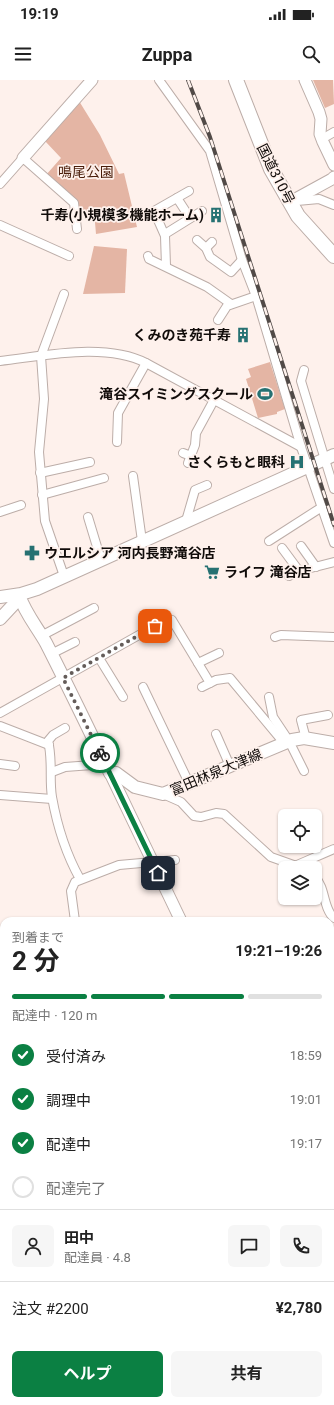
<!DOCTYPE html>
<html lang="ja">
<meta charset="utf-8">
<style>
body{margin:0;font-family:Roboto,"Noto Sans JP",sans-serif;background:#f6f6f6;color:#222;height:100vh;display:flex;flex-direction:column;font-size:15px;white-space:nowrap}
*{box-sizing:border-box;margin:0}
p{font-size:13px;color:#767676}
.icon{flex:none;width:22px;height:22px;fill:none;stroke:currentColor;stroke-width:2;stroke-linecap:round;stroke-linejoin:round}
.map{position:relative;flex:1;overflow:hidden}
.sheet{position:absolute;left:0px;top:837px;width:334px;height:488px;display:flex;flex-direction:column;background:#fff;border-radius:12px 12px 0 0;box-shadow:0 1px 3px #0004}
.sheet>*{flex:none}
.buttons{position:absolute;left:278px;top:729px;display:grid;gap:8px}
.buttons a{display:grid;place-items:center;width:44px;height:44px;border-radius:6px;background:#fff;box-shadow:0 1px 3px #0004;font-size:20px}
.pin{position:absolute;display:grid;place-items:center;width:34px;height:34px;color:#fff;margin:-17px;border-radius:8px;box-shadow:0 2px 6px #0006}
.courier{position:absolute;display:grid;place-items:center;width:40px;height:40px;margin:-20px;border:3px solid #0b8043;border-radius:50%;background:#fff;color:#222;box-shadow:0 1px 5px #0007}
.headline em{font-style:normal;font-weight:700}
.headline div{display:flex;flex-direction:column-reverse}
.headline{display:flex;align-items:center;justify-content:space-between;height:68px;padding:0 12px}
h1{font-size:26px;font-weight:700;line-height:30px}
.bar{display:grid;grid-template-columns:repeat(4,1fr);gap:6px 4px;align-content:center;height:48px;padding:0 12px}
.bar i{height:5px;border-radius:3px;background:#e0e0e0}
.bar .on{background:#0b8043}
.bar p{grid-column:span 4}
.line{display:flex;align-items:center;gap:10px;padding:0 12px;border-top:1px solid #e0e0e0}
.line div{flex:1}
.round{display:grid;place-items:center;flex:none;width:42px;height:42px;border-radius:6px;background:#f6f6f6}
ol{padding:0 12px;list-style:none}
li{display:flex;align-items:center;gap:12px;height:44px}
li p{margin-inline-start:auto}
li .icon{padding:4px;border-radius:50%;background:#0b8043;color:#fff;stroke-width:4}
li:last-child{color:#767676}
li i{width:22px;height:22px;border:2px solid #e0e0e0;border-radius:50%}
.cta{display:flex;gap:8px;margin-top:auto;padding:8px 12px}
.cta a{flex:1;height:46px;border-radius:6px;background:#0b8043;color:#fff;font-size:16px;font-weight:700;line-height:46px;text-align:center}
.cta a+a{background:#f6f6f6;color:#222}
.status{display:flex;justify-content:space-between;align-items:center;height:28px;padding:0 20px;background:#fff;direction:ltr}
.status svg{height:11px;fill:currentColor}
header{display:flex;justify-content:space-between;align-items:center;height:52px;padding:0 12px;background:#fff;font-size:18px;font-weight:700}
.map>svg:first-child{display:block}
.green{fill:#e4b5a4}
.water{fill:#67cdce;stroke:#4d9393}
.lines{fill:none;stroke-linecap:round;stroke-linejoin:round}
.street-casing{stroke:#bcada8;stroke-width:10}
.secondary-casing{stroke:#bcada8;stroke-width:13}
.primary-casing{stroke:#bcada8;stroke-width:14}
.highway-casing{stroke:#bcada8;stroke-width:16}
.street{stroke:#fff;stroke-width:8}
.secondary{stroke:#fff;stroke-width:11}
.primary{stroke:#fff;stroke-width:12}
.highway{stroke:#fff;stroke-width:14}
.rail-casing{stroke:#514a47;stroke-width:4}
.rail{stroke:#fef1ec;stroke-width:2.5;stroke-dasharray:8;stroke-linecap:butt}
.done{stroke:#645c59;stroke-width:4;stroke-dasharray:0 7.2}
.route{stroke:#0b8043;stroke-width:5}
.labels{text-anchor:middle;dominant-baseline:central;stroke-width:3.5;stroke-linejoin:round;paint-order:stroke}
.park-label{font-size:14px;fill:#491c09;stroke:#fef1ec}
.street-label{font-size:14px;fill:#110c0a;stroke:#fef1ec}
.poi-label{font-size:14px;font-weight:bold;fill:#110c0a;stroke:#fef1ec;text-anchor:end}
</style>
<div class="status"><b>19:19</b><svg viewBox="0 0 49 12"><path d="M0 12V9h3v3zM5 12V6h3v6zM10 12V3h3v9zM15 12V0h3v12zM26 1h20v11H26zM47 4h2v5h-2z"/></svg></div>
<header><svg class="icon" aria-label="menu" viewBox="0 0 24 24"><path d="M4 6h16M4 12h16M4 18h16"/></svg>Zuppa<svg class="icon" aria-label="search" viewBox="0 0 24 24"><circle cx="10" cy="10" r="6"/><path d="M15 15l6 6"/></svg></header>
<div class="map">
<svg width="334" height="1325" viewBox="0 0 334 1325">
<rect width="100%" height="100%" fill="#fef1ec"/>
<g class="green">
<polygon points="313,0 333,0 334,24 325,28"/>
<polygon points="79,21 100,55 119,94 124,93 137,147 96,154 94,131 78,133 46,95 61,78 45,61"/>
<polygon points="94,166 127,169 125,213 83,214"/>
<polygon points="270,282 285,329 277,332 277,334 258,338 246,299 251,297 248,289"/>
<polygon points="4,995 4,1151 0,1155 0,998"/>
<polygon points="4,1250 4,1321 52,1321 51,1325 0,1325 0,1254"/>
</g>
<g class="water">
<polygon points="4,1162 4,1236 0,1240 0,1166"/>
<polygon points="267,1321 323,1321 323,1325 265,1325"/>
</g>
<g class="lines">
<g class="street-casing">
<g id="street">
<polyline points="159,0 210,71 242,180 256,216 301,367 334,463"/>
<polyline points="322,59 334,52"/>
<polyline points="0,104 23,78 74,123 77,149"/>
<polyline points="177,118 190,138"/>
<polyline points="297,121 319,119 334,125"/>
<polyline points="0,145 69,176"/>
<polyline points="165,154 202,131"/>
<polyline points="197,160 206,168 210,177 231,192 242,180"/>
<polyline points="206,168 212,162"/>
<polyline points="148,176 149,179 207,207 231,224"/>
<polyline points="166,186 165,156 154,131 189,111"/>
<polyline points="64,214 41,276 44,319 39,372 45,441 64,496"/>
<polyline points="218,240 227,226 256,216"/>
<path d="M0,281C44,276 105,262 146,283L301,367"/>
<polyline points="304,290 301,301 334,409"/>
<polyline points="117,362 118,333 146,283"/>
<polyline points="183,373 191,376"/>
<polyline points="188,383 195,365 196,353 214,320"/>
<polyline points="40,393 90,382"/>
<polyline points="133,396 142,461"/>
<polyline points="42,415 104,398"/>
<polyline points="0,432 21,425"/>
<polyline points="88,437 101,480"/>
<polyline points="186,441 195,410 207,405"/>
<polyline points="269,461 322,427"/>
<polyline points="301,466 316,487"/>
<polyline points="282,468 299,491"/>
<polyline points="289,496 299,491 334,482"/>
<polyline points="172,540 210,603"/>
<polyline points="41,556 94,528"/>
<polyline points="275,557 281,555 334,557"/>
<polyline points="51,574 75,562"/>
<polyline points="99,578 123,617"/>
<polyline points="198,583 219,573"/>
<polyline points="143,607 189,703"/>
<polyline points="202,607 216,600 230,598 284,663"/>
<polyline points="269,617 273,637 289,661 304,691"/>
<polyline points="0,633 155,546"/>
<polyline points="0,646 49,665"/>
<path d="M65,648L53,655L48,661C53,680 49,699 52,717C57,745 66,774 80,799"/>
<polyline points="216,654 230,686"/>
<polyline points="306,659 301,640 328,635"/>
<polyline points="0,684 15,686"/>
<polyline points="52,692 65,687 106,684"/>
<polyline points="163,714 181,722 194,736 201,737 216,733 224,734 271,777 302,788"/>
<polyline points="0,715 52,719"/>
<polyline points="297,785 334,769"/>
<path d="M315,797C326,808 323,829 334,838"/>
<polyline points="75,841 71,811 75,802 119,785 175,780"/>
<polyline points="330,1015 334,1015"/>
<polyline points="330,1181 334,1179"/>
<polyline points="330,1248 334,1249"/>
<polyline points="332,1277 334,1262"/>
<polyline points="88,1321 89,1325"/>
<polyline points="125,1321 126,1325"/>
<polyline points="162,1321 163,1325"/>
<polyline points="217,1325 229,1321"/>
</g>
</g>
<g class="secondary-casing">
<g id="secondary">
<polyline points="305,0 319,32 321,39 320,54 323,62 334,85"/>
<polyline points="23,78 92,0"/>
<polyline points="290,122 332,99 334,97"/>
<polyline points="110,693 181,841"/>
<polyline points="330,1063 334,1066"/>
<polyline points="189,1325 194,1321"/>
</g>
</g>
<g class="primary-casing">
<g id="primary">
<path d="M19,515C25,533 37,547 46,563C68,606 89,650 110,693H116L135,707L163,714L292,660L304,658L334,663"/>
<polyline points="0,517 21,514 37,509 334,375"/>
<polyline points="0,539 14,524 19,515"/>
</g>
</g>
<g class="highway-casing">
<polyline id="highway" points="236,0 271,89 298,136 334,176"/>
</g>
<use href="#street" class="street"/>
<use href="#secondary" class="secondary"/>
<use href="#primary" class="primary"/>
<use href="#highway" class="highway"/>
<g class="rail-casing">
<polyline id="rail" points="188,0 210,57 334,445"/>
</g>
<use href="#rail" class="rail"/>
</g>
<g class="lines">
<polyline class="done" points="100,673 63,598 155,546"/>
<polyline class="route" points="100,673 158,793"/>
</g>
<defs>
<g id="building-bare" transform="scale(1.2)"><path d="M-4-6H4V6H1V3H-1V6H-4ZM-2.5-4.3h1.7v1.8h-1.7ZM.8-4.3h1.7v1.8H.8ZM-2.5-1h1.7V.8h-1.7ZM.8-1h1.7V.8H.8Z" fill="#267172" stroke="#fef1ec" stroke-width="2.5" paint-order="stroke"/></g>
<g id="stadium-bare" transform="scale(1.2)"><path d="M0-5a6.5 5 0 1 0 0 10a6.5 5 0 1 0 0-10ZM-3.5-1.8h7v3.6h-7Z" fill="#267172" stroke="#fef1ec" stroke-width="2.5" paint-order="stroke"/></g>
<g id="hospital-bare" transform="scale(1.2)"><path d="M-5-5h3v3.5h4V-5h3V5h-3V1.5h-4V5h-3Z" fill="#267172" stroke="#fef1ec" stroke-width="2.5" paint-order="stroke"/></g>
<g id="pharmacy-bare" transform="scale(1.2)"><path d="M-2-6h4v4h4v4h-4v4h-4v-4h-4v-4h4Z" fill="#267172" stroke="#fef1ec" stroke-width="2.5" paint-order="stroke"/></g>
<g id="supermarket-bare" transform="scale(1.2)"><path d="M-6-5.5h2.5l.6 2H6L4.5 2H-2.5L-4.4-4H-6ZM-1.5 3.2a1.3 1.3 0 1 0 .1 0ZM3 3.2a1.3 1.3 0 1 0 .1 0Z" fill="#267172" stroke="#fef1ec" stroke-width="2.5" paint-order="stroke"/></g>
</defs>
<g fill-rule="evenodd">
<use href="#building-bare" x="216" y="135"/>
<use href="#building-bare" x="243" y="255"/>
<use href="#stadium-bare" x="265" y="314"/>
<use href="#hospital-bare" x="297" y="382"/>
<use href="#pharmacy-bare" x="32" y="473"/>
<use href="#supermarket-bare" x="212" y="492"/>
</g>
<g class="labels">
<g class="park-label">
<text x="86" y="92">鳴尾公園</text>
</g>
<g class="street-label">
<text transform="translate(276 94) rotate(63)">国道310号</text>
<text transform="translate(216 692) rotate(-23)">富田林泉大津線</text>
</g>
<g class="poi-label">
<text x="204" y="135">千寿(小規模多機能ホーム)</text>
<text x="231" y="255">くみのき苑千寿</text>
<text x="253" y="314">滝谷スイミングスクール</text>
<text x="285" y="382">さくらもと眼科</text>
<text x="44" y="473" text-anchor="start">ウエルシア 河内長野滝谷店</text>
<text x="224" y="492" text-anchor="start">ライフ 滝谷店</text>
</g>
</g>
</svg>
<div class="buttons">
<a><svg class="icon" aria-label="locate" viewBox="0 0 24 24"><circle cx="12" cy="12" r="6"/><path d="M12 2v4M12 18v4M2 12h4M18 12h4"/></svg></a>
<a><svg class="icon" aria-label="layers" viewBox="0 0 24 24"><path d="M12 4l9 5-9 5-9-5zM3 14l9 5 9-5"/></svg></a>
</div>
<div class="pin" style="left:155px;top:546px;background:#ea580c"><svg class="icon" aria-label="bag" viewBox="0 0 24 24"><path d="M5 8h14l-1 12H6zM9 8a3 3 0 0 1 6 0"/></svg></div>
<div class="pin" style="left:158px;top:793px;background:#1f2937"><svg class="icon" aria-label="home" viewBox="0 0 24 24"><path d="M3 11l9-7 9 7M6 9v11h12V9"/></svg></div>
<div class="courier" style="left:100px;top:673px"><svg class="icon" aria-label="bike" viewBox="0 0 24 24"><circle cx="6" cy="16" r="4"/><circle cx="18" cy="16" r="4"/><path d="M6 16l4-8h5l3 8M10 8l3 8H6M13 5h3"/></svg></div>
<section class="sheet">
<div class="headline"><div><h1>2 分</h1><p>到着まで</p></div><em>19:21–19:26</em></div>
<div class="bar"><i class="on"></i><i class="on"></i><i class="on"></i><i></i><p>配達中 · 120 m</p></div>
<ol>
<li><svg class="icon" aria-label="check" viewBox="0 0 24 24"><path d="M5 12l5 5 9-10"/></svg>受付済み<p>18:59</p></li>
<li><svg class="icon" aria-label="check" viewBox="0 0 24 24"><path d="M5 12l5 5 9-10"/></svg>調理中<p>19:01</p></li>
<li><svg class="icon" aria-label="check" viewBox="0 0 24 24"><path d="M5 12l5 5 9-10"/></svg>配達中<p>19:17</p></li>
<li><i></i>配達完了</li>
</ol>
<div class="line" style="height:72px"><a class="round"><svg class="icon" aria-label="person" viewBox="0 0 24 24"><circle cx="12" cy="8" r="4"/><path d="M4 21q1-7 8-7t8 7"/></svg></a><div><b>田中</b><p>配達員 · 4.8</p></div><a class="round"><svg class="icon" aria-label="chat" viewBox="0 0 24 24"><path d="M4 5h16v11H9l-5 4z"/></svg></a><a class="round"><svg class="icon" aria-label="phone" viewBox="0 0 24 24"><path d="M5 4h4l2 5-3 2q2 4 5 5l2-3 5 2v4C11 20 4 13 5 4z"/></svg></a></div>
<div class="line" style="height:52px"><div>注文 #2200</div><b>¥2,780</b></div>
<div class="cta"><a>ヘルプ</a><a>共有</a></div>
</section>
</div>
